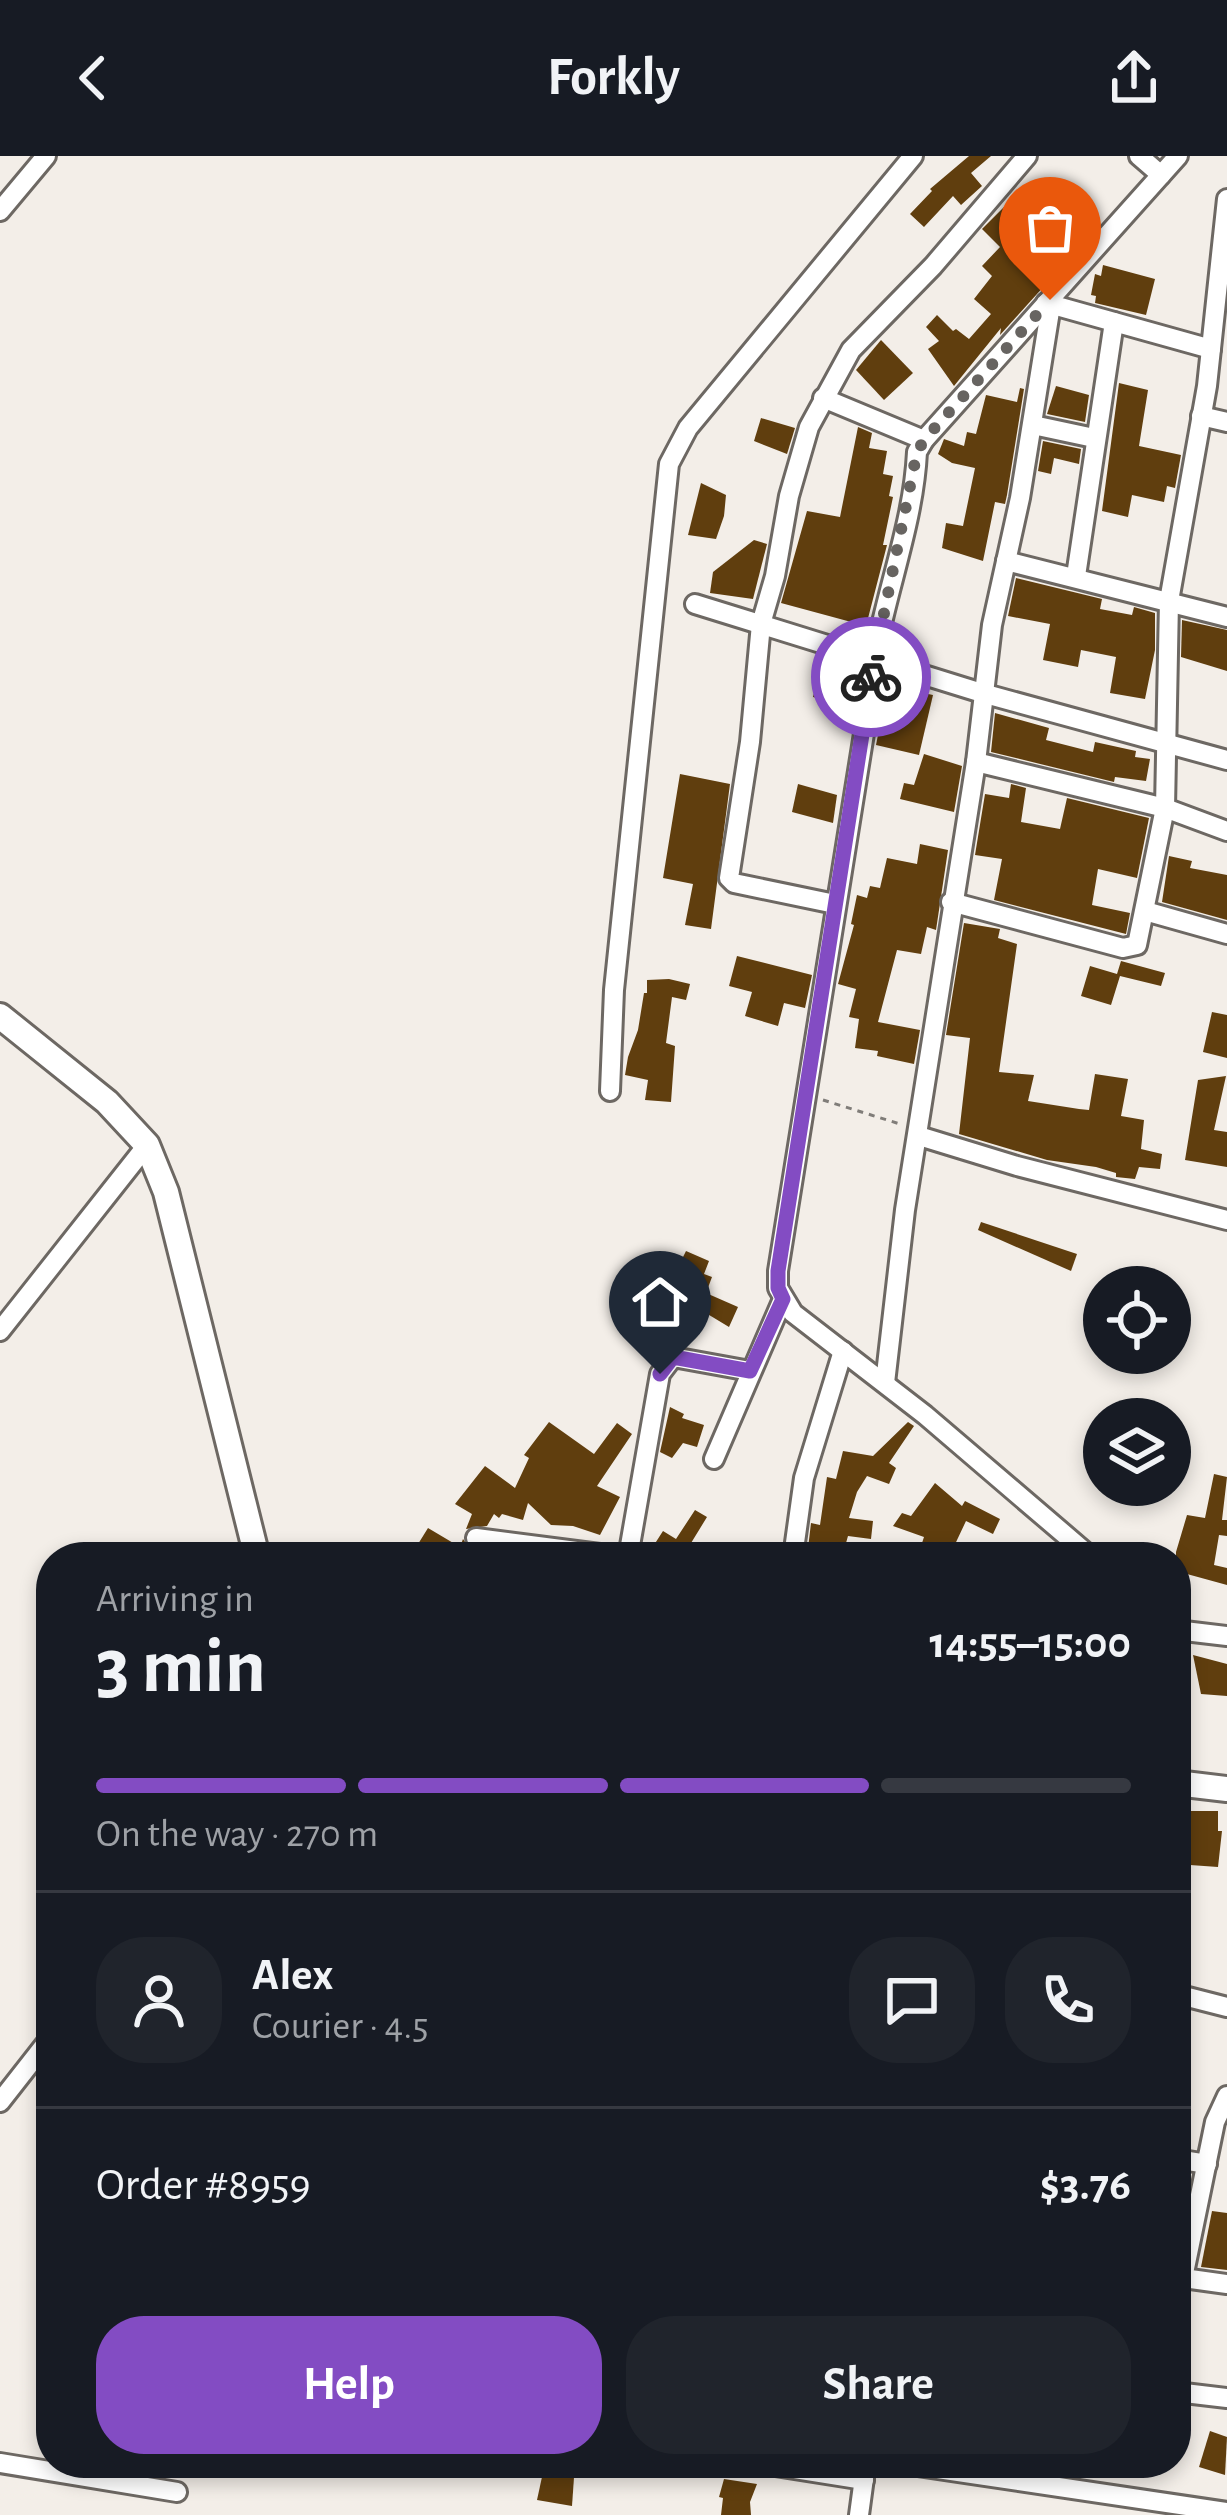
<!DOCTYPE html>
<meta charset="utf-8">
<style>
body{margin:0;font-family:"Alegreya Sans",sans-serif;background:#20242c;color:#f1f3f6;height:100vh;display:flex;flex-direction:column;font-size:45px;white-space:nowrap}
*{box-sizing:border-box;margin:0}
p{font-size:39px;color:#9ea1a6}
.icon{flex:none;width:66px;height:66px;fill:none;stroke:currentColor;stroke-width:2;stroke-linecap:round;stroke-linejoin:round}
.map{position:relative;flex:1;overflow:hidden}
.details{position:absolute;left:36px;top:1386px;width:1155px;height:936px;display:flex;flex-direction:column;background:#171b24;border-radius:48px;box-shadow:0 6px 18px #0003}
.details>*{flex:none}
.tools{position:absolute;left:1083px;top:1110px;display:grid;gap:24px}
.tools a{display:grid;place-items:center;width:108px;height:108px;border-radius:50%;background:#171b24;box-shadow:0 6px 18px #0003;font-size:60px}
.pin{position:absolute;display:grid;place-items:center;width:102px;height:102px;color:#fff;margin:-123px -51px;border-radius:50% 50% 50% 0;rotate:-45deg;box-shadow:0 0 12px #0007}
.pin .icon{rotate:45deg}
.courier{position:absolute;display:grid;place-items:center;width:120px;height:120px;margin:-60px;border:9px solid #834cc3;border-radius:50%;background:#fff;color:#222;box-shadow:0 3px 15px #0007}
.overview em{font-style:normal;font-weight:700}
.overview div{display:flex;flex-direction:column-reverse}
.overview{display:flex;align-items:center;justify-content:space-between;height:204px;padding:0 60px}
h1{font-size:78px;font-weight:700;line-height:90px}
.bar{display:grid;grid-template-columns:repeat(4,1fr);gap:18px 12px;align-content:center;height:144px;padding:0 60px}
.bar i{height:15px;border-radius:9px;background:#363941}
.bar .current{background:#834cc3}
.bar p{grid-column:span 4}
.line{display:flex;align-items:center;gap:30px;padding:0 60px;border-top:3px solid #363941}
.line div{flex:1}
.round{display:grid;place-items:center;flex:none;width:126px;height:126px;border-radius:48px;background:#20242c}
.cta{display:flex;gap:24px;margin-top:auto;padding:24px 60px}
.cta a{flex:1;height:138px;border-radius:48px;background:#834cc3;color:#fff;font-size:48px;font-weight:700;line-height:138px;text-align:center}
.cta a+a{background:#20242c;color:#f1f3f6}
header{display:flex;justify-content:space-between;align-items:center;height:156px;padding:0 60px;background:#171b24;font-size:54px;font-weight:700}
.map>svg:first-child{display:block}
.building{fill:#603e0e}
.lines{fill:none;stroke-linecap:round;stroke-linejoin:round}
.minor-casing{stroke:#6d6863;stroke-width:24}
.tertiary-casing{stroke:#6d6863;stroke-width:30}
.path{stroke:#807d79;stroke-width:3;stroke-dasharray:6 6;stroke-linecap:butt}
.minor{stroke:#fff;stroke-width:18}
.tertiary{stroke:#fff;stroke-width:24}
.done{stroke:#676461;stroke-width:12;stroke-dasharray:0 21.6}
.route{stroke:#834cc3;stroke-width:15}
</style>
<header><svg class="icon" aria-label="back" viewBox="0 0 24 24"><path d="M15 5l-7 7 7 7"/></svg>Forkly<svg class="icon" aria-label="share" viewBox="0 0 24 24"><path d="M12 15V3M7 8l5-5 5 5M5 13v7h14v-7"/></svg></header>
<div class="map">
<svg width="1227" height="2359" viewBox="0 0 1227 2359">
<rect width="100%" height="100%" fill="#f3eee8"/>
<g class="building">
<polygon points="969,0 991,0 971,17 982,30 961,49 953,40 924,71 910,58 932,35 930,33"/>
<polygon points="1038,27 1063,47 1046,68 1061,84 1042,104 1055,118 1000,179 1001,172 954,230 928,193 939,185 926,171 937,159 953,175 956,173 969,183 991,158 974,143 992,120 982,110 1000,91 982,73 1020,35 1026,41"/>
<polygon points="1103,109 1155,123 1146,159 1095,147 1096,140 1091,139 1095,118 1101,120"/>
<polygon points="881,184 913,217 884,244 856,214"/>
<polygon points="1119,227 1148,234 1139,290 1181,299 1175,332 1167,330 1164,346 1132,339 1128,361 1102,355"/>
<polygon points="1056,230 1089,239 1085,266 1047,258"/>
<polygon points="1020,232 1024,233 1007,339 1005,348 995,346 983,405 942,392 946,367 963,370 975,312 952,307 938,298 944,283 964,290 967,276 976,278 986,239 1017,246"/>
<polygon points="761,262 795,272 787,298 754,285"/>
<polygon points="858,271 872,277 869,292 887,295 883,318 893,320 889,340 893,341 883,389 887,389 866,470 781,447 807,355 840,361"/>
<polygon points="1043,285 1081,293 1079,308 1054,302 1051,318 1038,315"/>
<polygon points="701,327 726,339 724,360 716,383 688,379"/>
<polygon points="754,384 767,388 753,443 710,437 713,416"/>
<polygon points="1016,422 1102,443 1100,453 1132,459 1134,451 1155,457 1155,494 1145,543 1110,537 1116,501 1081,494 1078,511 1043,504 1050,468 1008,460"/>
<polygon points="1182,464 1227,474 1227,515 1181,501"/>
<polygon points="820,512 856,519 850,550 813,541"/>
<polygon points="904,533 933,539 919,599 876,589 880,569"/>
<polygon points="995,557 1049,572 1046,584 1093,596 1095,586 1136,595 1135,601 1150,603 1146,625 1115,621 1114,626 991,596"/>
<polygon points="924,598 962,610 954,656 900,643 904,627 914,629"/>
<polygon points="680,618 730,628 711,773 685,769 693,728 663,722"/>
<polygon points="798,628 837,639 833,667 792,656"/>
<polygon points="1011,628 1026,632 1021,666 1060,673 1067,642 1149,662 1137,722 1098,713 1092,749 1130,757 1126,778 994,744 1002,703 975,699 985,638 1009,642"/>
<polygon points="920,688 948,694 936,774 927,771 921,798 897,794 878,866 920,874 914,908 877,900 878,895 855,892 859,863 849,861 856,833 838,828 854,769 851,768 857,739 867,742 870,730 880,732 887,702 917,708"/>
<polygon points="1169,700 1192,705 1190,712 1227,719 1227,764 1162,746"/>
<polygon points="964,767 1000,773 998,782 1017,788 999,916 1034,919 1028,945 1079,953 1089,954 1095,918 1128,923 1121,960 1144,964 1141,993 1162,998 1160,1013 1139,1011 1135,1023 1116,1021 1116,1017 1096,1011 1047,1004 959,978 970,882 946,879"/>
<polygon points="737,800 812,819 805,852 784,847 778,870 745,860 752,836 729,830"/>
<polygon points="1121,805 1165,817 1161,830 1120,820 1111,849 1081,840 1090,810 1117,818"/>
<polygon points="669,823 690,828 686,844 672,841 666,887 675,890 671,946 645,944 648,924 625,919 628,901 638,874 644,837 647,837 647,824"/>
<polygon points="1212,856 1227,859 1227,902 1203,896"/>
<polygon points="1226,920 1214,974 1227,976 1227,1011 1185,1004 1198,924"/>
<polygon points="981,1066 1077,1098 1071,1115 978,1074"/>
<polygon points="686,1095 709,1105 704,1118 712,1121 706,1137 738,1151 729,1171 681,1142 656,1177 648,1172"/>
<polygon points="670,1251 684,1258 682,1262 704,1269 697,1291 683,1287 672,1302 660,1296"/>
<polygon points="549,1266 594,1298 617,1267 632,1278 597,1330 620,1341 600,1379 573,1370 551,1369 528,1347 523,1364 502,1358 499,1362 494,1358 487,1370 466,1373 472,1358 455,1348 485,1310 515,1332 529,1302 524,1299"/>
<polygon points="908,1266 914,1270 889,1307 896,1312 889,1328 867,1320 857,1336 849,1362 873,1365 871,1383 848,1380 842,1401 807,1401 811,1367 820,1369 827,1321 836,1323 843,1295 873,1300"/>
<polygon points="1214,1318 1227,1321 1222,1364 1227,1364 1227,1380 1219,1379 1214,1409 1227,1412 1227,1429 1176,1415 1176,1396 1187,1359 1205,1362"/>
<polygon points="935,1327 962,1350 965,1345 1000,1363 993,1378 966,1365 949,1401 921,1390 924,1381 893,1370 902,1357 911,1360"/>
<polygon points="695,1354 707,1361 688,1392 702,1401 678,1401 654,1389 663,1375 676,1383"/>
<polygon points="428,1372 460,1391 463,1383 476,1401 410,1401"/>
<polygon points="1193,1499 1227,1508 1227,1540 1201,1538"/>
<polygon points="1189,1655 1218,1655 1218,1675 1222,1675 1218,1711 1176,1708 1176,1679 1183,1680"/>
<polygon points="1212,2055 1227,2057 1227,2114 1201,2111"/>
<polygon points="1210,2275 1227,2281 1225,2319 1199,2311"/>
<polygon points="545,2307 575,2307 572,2350 537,2344"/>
<polygon points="724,2323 757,2328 750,2346 751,2359 721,2359 723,2342 719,2341"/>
</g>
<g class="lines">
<g class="minor-casing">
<g id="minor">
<polyline points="1139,0 1161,19"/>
<polyline points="0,55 46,0"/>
<polyline points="1046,147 1211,193"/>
<polyline points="823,242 924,284"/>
<polyline points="1201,260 1227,266"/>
<polyline points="1033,269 1094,282"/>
<polyline points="1006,405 1227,461"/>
<polyline points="1076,420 1114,166"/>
<polyline points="695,448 982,537 1227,604"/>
<polyline points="976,606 1165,652 1227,675"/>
<polyline points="951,746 1123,792 1137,789 1165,652 1169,445 1207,230 1227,43"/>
<polyline points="835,748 734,727 729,722 750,586 761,468 775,420 789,340 809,271 851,194 933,110 1027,0"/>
<polyline points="1145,755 1227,778"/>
<polyline points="610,935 614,834 669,308 688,272 913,0"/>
<polyline points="919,980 1017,1010 1227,1064"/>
<polyline points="0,1175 147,989"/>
<polyline points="885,1227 905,1054 976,606 992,469 1020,342 1051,149"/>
<polyline points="714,1303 783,1143"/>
<polyline points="476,1382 623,1401"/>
<polyline points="628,1401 660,1218 673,1201 750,1215"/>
<polyline points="793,1401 804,1322 843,1195"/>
<path d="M1091,1401L925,1259L793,1157L778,1132V1115L870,540C876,457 913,379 917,296L924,284L1178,0"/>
<polyline points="1176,1474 1227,1480"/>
<polyline points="1176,1838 1227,1851"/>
<polyline points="0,1946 51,1881"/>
<polyline points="1176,2003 1207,2008"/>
<polyline points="1176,2121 1227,2128"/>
<polyline points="1183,2122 1215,1966 1227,1940"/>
<polyline points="1176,2236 1227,2242"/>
<polyline points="0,2307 177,2336"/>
<polyline points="756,2307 864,2324"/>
<polyline points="897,2307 1227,2356"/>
<polyline points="859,2359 866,2307"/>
</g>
</g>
<g class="tertiary-casing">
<g id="tertiary">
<polyline points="0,860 107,946 147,989 166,1036 257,1401"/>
<polyline points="1176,1627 1227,1633"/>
</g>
</g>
<polyline class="path" points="823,944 900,968"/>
<use href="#minor" class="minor"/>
<use href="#tertiary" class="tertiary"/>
</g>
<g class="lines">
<polyline class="done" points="871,521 917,296 924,284 1050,144"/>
<polyline class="route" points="660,1218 673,1201 750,1215 783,1143 778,1132 778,1115 871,521"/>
</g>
</svg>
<div class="tools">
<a><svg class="icon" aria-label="locate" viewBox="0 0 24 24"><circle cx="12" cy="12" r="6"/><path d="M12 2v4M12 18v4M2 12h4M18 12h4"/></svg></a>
<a><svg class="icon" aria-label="layers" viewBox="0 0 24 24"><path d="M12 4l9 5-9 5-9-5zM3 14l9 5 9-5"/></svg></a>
</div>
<div class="pin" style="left:1050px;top:144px;background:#ea580c"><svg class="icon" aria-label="bag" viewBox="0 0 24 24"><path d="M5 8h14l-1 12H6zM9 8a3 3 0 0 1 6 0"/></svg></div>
<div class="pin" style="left:660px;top:1218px;background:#1f2937"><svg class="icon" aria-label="home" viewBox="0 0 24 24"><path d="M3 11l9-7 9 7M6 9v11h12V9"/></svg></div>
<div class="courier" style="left:871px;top:521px"><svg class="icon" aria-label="bike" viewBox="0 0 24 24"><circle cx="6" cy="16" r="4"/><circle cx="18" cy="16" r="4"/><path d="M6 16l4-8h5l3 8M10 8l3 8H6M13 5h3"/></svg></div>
<section class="details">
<div class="overview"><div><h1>3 min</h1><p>Arriving in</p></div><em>14:55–15:00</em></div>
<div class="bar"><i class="current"></i><i class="current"></i><i class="current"></i><i></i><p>On the way · 270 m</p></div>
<div class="line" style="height:216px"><a class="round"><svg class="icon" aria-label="person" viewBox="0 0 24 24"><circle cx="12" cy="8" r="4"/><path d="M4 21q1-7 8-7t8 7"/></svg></a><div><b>Alex</b><p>Courier · 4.5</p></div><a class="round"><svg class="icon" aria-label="chat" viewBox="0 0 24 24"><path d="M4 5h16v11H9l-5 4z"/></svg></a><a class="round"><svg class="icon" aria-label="phone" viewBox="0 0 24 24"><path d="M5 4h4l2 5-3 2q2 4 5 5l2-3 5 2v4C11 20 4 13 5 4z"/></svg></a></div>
<div class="line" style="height:156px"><div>Order #8959</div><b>$3.76</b></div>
<div class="cta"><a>Help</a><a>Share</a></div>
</section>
</div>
